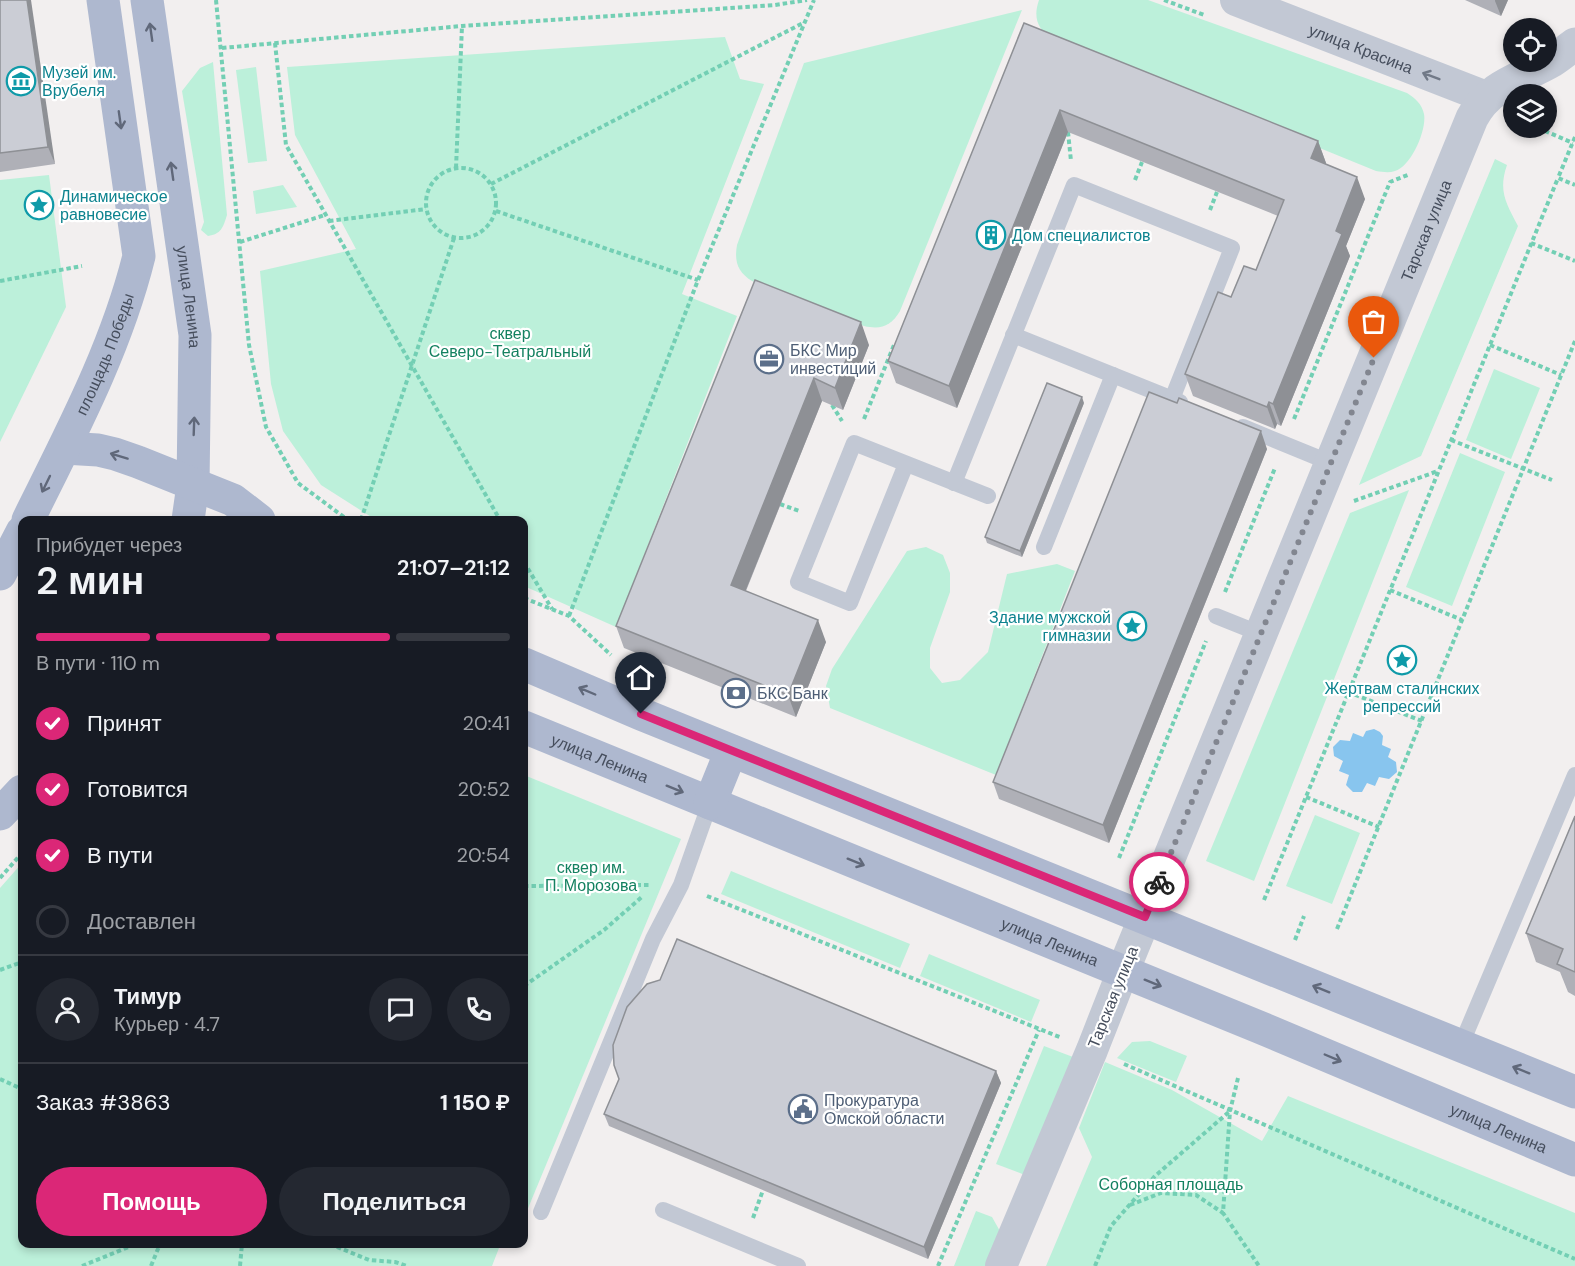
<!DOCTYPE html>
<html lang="ru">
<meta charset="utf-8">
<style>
body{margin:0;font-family:"DM Sans",sans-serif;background:#242831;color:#f1f3f6;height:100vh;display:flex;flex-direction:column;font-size:22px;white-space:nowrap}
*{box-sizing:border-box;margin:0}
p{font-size:20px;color:#9ea1a6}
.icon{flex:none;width:33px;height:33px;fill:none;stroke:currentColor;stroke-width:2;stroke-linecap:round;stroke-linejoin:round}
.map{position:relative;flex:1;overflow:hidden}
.side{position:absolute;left:18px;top:516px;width:510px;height:732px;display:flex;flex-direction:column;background:#171b24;border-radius:12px;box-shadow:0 3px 9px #0003}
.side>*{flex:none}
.controls{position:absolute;left:1503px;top:18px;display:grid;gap:12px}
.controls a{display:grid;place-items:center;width:54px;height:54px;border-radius:50%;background:#171b24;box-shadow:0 3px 9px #0003;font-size:30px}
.pin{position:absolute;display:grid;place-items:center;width:51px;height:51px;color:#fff;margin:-62px -26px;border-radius:50% 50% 50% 0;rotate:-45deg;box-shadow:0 0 6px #0007}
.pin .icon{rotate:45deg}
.courier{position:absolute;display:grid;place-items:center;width:60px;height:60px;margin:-30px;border:4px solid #db2777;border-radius:50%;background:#fff;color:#222;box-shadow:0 2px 8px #0007}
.summary em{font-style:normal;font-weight:600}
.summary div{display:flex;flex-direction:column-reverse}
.summary{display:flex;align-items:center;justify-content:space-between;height:102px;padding:0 18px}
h1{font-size:39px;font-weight:600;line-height:45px}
.bar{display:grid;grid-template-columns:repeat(4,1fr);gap:9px 6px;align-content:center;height:72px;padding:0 18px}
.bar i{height:8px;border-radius:4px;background:#363941}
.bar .current{background:#db2777}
.bar p{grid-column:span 4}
.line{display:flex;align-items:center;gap:15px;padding:0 18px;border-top:2px solid #363941}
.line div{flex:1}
.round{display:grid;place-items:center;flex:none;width:63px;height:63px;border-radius:32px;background:#242831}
ol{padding:0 18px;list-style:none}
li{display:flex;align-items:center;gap:18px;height:66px}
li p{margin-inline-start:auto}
li .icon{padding:6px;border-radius:50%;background:#db2777;color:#fff;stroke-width:4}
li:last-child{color:#9ea1a6}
li i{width:33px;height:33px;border:3px solid #363941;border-radius:50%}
.cta{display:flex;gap:12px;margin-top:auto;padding:12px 18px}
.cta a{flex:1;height:69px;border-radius:36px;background:#db2777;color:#fff;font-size:24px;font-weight:600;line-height:69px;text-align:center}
.cta a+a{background:#242831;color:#f1f3f6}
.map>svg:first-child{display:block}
.green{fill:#bcf0da}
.water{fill:#88c5ee}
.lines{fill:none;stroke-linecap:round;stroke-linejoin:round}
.path{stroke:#73cfb4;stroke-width:4;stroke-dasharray:4.5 3;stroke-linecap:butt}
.service{stroke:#c2c8d4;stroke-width:16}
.minor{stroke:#c2c8d4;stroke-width:32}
.tertiary{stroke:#c2c8d4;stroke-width:33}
.primary{stroke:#aeb8cf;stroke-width:33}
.wall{fill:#afb0b7}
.shaded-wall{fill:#8e9095}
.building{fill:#cbcdd5;stroke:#8e9095;stroke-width:1.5}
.oneway{stroke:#60687a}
.oneway2{stroke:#717987}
.done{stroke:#828690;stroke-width:6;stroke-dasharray:0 10.8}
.route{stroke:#db2777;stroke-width:8}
.labels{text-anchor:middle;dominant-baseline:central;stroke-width:4.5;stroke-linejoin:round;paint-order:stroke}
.street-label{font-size:16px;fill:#464e5d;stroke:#fff}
.culture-label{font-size:16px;fill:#0d838f;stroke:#fff;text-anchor:start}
.park-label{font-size:16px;fill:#148160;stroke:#fff}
.service-label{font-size:16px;fill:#4e5e75;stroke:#fff;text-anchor:start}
</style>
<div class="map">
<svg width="1575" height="1266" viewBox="0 0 1575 1266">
<rect width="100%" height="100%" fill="#f2efef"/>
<g class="green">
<path d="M1039,0H1148L1407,93C1415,98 1422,104 1424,114C1427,130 1411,167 1395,171C1389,173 1383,172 1376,171L1053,39C1037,30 1033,17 1039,0Z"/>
<path d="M1022,10L900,311C891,326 881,330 864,326L752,281C738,272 734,262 737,245L804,63Z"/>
<polygon points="725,37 740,79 764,84 682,294 737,316 616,627 524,586 524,520 376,520 321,485 283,431 271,384 260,271 356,249 295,135 287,67"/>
<path d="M213,62L227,215C223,228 221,234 208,236L201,230L204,222L182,91L200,68Z"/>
<polygon points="256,67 267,161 248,163 236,70"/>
<path d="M1495,159L1507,165C1498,191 1506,203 1518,226L1421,456L1359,485Z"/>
<polygon points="49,175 66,307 0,442 0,180"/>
<polygon points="283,185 297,207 256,214 253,191"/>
<polygon points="1494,369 1540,388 1511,459 1466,440"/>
<polygon points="1460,453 1505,472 1452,606 1406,587"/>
<polygon points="1409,490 1254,881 1206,861 1350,513"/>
<polygon points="926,547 943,555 950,573 950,592 930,648 930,668 942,683 960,680 988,652 1007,574 1057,564 1075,571 996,775 830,708 826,686 832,669 907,551"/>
<polygon points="524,775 681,839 524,1218"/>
<polygon points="1315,815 1360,833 1332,904 1286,886"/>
<polygon points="22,863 22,1244 503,1244 499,1248 492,1266 0,1266 0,888"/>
<polygon points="731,871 910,944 900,968 721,894"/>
<polygon points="929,954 1040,1000 1031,1022 920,976"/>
<polygon points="1150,1041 1187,1056 1176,1082 1117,1058 1132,1042"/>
<polygon points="1044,1046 1073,1057 1025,1175 996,1164"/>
<polygon points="1105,1062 1172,1090 1262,1141 1288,1096 1575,1213 1575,1266 1046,1266 1092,1157 1079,1128"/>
<polygon points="976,1211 992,1217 1001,1233 988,1266 954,1266"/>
</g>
<polygon class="water" points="1374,729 1380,732 1383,736 1382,745 1391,749 1388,757 1396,762 1397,772 1389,779 1379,777 1375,786 1367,783 1362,792 1353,792 1346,785 1349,775 1339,771 1343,761 1334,756 1333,747 1340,740 1350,741 1353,733 1363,737 1366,731"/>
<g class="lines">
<g class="path">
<polyline points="216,0 249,345 266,427 298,483 348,520"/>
<polyline points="1164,0 1204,15"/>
<polyline points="275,43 286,145 500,520"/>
<polyline points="222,48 462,26 775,5 807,0"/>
<polyline points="1538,128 1573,143"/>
<polyline points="1068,132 1071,161"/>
<polyline points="1575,137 1558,178 1575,185"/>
<circle cx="461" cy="203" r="35"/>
<polyline points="456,168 462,26"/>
<polyline points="1135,180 1142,162"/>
<polyline points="491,184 803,23"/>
<polyline points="1210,210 1217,192"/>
<polyline points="496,211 698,280"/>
<polyline points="329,221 426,209"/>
<polyline points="240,242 325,215"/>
<polyline points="1531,243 1575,261"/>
<polyline points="0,281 82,266"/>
<polyline points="1490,345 1561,375"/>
<polyline points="832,405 842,421"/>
<polyline points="864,419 894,345"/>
<polyline points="1294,419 1390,182 1410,174"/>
<polyline points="1451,440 1552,480"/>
<polyline points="1354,501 1438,471"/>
<polyline points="780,504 799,511"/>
<polyline points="361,520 454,238"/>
<polyline points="524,562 552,609"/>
<polyline points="1390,590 1462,620"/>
<polyline points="1225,592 1275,468"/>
<polyline points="524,598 569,616 611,655"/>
<polyline points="569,616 698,280 814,0"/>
<polyline points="1348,692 1422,721"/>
<polyline points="1306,797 1379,827"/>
<polyline points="1119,858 1206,641"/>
<polyline points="0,878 22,853"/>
<polyline points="524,886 650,885"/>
<polyline points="707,896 1062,1038"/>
<polyline points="1264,900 1558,178"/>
<polyline points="1337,929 1575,341"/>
<polyline points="1295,940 1304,916"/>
<polyline points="0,970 22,962"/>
<polyline points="524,986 604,930 643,896"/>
<polyline points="1124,1064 1575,1259"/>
<polyline points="1238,1078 1230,1111 1223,1213 1259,1266"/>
<polyline points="0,1079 22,1089"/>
<polyline points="1130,1205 1161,1193 1196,1195 1223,1213"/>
<polyline points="753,1218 763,1190"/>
<polyline points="330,1244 369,1260 395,1262 407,1266"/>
<polyline points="82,1266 136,1244"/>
<polyline points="151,1266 160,1244"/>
<polyline points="240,1266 242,1244"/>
<polyline points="938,1266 1039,1030"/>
<polyline points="1095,1266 1111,1226 1155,1176 1230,1111"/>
</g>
<g class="service">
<polyline points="1013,335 1180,402"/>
<polyline points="1243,427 1331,463"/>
<polyline points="906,464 850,603 798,582 854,443 988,496"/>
<polyline points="954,483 1074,185 1232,248 1172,399"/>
<polyline points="1044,547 1113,375"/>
<polyline points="1216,616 1261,634"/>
<polyline points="1461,1045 1575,775"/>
<polyline points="663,1210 798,1266"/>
<polyline points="541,1212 653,939 681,885 710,803"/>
</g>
<g class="minor">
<path id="s1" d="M1236,0L1486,97"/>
<polyline points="1001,1266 1092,1050 1123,971"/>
</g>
<path class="tertiary" id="s2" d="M1123,971L1472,118C1490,84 1521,79 1552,61C1560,56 1568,49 1575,44"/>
<g class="primary">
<path id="s3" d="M147,0L195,335L193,485L188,520"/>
<polyline points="64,448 98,450 115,454 138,462 233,500 259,520"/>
<path id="s4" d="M28,520C70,435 116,349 139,256L103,0"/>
<polyline points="0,574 22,532"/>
<polyline points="524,664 641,714 1575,1092"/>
<path id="s5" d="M524,727L1259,1027L1575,1160"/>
<polyline points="710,803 731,751"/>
<polyline points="0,814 22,791"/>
</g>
</g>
<g class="wall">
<polygon points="0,0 55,164 0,172"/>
<polygon points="1465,0 1508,0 1501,16"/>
<polygon points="1024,23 1318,141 1326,163 1325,164 1365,199 1346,246 1350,256 1281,426 1277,424 1275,429 1193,396 1185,374 1231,297 1256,270 1278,216 1068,132 957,408 896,383 888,361"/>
<polygon points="755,280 869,345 843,410 822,401 746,591 826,642 796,717 624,648 616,626"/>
<polygon points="1084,403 1022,557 987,543 985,537"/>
<polygon points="1177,403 1267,449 1109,843 999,799 993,782"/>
<polygon points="1575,816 1575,996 1568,992 1560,972 1536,962 1526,933"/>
<polygon points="996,1071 1001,1083 928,1259 609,1126 604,1114"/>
</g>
<g class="shaded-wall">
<polygon points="27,0 31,0 55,164 48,147"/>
<polygon points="1495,0 1508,0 1501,16 1495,1"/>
<polygon points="1060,110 1068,132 957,408 949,386"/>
<polygon points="1318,141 1326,163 1319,180 1311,158"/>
<polygon points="1357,177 1365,199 1346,246 1350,256 1281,426 1273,404 1336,231"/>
<polygon points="861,322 869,345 843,410 835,388"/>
<polygon points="814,378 822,401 739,607 731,585"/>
<polygon points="1082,397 1084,403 1022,557 1020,551"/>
<polygon points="1269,402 1277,424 1275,429 1267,407"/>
<polygon points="1261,431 1267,449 1109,843 1103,825"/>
<polygon points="818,620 826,642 796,717 788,695"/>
<polygon points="996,1071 1001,1083 928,1259 924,1247"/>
</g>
<g class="building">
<polygon points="0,0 27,0 48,147 0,153"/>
<polygon points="1024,23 1318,141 1311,158 1357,177 1336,231 1342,234 1273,404 1269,402 1267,407 1185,374 1218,292 1231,297 1244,266 1256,270 1284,200 1060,110 949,386 888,361"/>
<polygon points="755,280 861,322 835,388 814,378 731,585 818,620 788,695 616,626"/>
<polygon points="1047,383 1082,397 1020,551 985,537"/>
<polygon points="1149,392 1177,403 1179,398 1261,431 1103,825 993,782"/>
<polygon points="1575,816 1575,972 1557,964 1563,949 1526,933"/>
<polygon points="677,939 996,1071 924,1247 604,1114 619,1079 614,1065 613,1045 627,1007 647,984 660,980"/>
</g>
<defs><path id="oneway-shaft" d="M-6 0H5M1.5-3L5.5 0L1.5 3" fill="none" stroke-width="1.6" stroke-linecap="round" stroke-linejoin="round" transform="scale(1.5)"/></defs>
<g class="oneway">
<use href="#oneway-shaft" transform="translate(151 32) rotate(-98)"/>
<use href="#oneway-shaft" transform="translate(120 120) rotate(82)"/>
<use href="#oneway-shaft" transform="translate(172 171) rotate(-98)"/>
<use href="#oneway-shaft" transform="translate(194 426) rotate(-88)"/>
<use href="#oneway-shaft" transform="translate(119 456) rotate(-163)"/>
<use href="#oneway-shaft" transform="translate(46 484) rotate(116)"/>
<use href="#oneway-shaft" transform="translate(587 691) rotate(-157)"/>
<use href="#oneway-shaft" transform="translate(675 789) rotate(22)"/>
<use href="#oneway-shaft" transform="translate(856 862) rotate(22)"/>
<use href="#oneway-shaft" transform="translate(1153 983) rotate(22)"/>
<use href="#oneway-shaft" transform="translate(1321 989) rotate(-158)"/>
<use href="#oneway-shaft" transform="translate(1333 1058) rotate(23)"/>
<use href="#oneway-shaft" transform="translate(1521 1070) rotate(-158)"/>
</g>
<use class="oneway2" href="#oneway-shaft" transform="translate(1431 76) rotate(-159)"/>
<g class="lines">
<polyline class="done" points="1159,882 1374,358"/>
<polyline class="route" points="641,714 1145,917 1159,882"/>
</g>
<defs>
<g id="museum-ring" transform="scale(1.5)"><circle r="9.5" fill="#fff" stroke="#0f9aa8" stroke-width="1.5"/><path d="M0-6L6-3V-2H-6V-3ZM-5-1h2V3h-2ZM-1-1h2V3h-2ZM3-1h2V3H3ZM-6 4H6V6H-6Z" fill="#0f9aa8"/></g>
<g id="sight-ring" transform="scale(1.5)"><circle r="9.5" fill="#fff" stroke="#0f9aa8" stroke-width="1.5"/><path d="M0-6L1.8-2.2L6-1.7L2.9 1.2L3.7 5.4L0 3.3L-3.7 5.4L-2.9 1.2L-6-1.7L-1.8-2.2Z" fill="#0f9aa8"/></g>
<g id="building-ring" transform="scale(1.5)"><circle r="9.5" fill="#fff" stroke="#0f9aa8" stroke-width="1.5"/><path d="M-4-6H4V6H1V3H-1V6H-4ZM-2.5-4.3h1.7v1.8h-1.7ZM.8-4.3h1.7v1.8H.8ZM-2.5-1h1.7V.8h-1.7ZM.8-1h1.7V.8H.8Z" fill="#0f9aa8"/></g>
<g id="office-ring" transform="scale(1.5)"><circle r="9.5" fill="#fff" stroke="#5c6f8a" stroke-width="1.5"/><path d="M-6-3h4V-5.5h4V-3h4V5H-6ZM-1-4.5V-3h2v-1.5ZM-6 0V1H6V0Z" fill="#5c6f8a"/></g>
<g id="bank-ring" transform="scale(1.5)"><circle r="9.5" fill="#fff" stroke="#5c6f8a" stroke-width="1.5"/><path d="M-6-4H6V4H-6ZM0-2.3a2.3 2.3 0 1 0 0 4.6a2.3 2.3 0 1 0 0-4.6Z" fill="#5c6f8a"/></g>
<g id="civic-ring" transform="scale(1.5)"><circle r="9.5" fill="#fff" stroke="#5c6f8a" stroke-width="1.5"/><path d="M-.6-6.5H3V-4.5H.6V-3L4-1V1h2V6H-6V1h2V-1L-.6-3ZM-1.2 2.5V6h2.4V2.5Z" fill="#5c6f8a"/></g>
</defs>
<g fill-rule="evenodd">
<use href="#museum-ring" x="21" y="81"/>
<use href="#sight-ring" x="39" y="205"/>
<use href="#building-ring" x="991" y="235"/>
<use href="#office-ring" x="769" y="359"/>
<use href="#sight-ring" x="1132" y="626"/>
<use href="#sight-ring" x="1402" y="660"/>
<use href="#bank-ring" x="736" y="693"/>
<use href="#civic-ring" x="803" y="1109"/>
</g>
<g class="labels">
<g class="street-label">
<text stroke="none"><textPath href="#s1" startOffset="134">улица Красина</textPath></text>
<text stroke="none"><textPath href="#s2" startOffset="800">Тарская улица</textPath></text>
<text stroke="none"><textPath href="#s3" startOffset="300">улица Ленина</textPath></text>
<text stroke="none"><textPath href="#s4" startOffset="183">площадь Победы</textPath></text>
<text stroke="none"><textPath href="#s5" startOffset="82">улица Ленина</textPath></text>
<text stroke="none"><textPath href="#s5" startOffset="568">улица Ленина</textPath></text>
<text transform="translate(1113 997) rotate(-68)">Тарская улица</text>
<text stroke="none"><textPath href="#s5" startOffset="1054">улица Ленина</textPath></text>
</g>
<g class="culture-label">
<text x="42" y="72">Музей им.<tspan x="42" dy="18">Врубеля</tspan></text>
<text x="60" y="196">Динамическое<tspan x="60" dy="18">равновесие</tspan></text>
<text x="1012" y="235">Дом специалистов</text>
<text x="1111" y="617" text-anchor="end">Здание мужской<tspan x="1111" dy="18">гимназии</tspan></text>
<text x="1402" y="688" text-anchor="middle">Жертвам сталинских<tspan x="1402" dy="18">репрессий</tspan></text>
</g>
<g class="park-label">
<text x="510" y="333">сквер<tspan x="510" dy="18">Северо-Театральный</tspan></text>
<text x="591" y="867">сквер им.<tspan x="591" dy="18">П. Морозова</tspan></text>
<text x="1171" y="1184">Соборная площадь</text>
</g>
<g class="service-label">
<text x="790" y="350">БКС Мир<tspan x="790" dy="18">инвестиций</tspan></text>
<text x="757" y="693">БКС Банк</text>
<text x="824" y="1100">Прокуратура<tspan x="824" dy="18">Омской области</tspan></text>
</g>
</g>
</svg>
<div class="controls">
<a><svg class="icon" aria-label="locate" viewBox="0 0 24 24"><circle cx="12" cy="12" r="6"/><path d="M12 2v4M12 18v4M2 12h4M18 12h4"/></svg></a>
<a><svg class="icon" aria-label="layers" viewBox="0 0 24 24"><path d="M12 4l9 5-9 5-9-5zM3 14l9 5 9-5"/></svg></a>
</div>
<div class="pin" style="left:1374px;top:358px;background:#ea580c"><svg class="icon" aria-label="bag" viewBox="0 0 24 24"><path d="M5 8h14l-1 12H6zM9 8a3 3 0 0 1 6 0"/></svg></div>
<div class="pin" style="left:641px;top:714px;background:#1f2937"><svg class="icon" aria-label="home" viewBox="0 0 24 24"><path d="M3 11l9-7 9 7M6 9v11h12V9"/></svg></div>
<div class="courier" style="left:1159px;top:882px"><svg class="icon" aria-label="bike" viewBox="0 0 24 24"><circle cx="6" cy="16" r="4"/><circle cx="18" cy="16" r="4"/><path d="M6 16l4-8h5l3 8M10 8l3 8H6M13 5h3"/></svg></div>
<section class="side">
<div class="summary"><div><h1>2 мин</h1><p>Прибудет через</p></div><em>21:07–21:12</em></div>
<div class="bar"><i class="current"></i><i class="current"></i><i class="current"></i><i></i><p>В пути · 110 m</p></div>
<ol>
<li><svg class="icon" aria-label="check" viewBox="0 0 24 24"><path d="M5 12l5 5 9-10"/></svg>Принят<p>20:41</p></li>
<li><svg class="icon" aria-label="check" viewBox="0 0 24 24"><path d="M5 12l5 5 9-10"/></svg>Готовится<p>20:52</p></li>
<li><svg class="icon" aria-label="check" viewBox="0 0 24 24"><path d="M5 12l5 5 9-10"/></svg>В пути<p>20:54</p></li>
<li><i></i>Доставлен</li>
</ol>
<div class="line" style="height:108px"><a class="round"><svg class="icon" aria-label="person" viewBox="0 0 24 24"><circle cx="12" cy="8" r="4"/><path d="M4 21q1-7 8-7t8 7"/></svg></a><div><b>Тимур</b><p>Курьер · 4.7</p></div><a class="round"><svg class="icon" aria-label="chat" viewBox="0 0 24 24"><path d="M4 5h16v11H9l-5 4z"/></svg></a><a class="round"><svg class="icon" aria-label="phone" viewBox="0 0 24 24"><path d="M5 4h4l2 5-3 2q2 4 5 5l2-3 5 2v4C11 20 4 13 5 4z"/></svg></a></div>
<div class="line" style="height:78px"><div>Заказ #3863</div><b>1 150 ₽</b></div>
<div class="cta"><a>Помощь</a><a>Поделиться</a></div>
</section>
</div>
